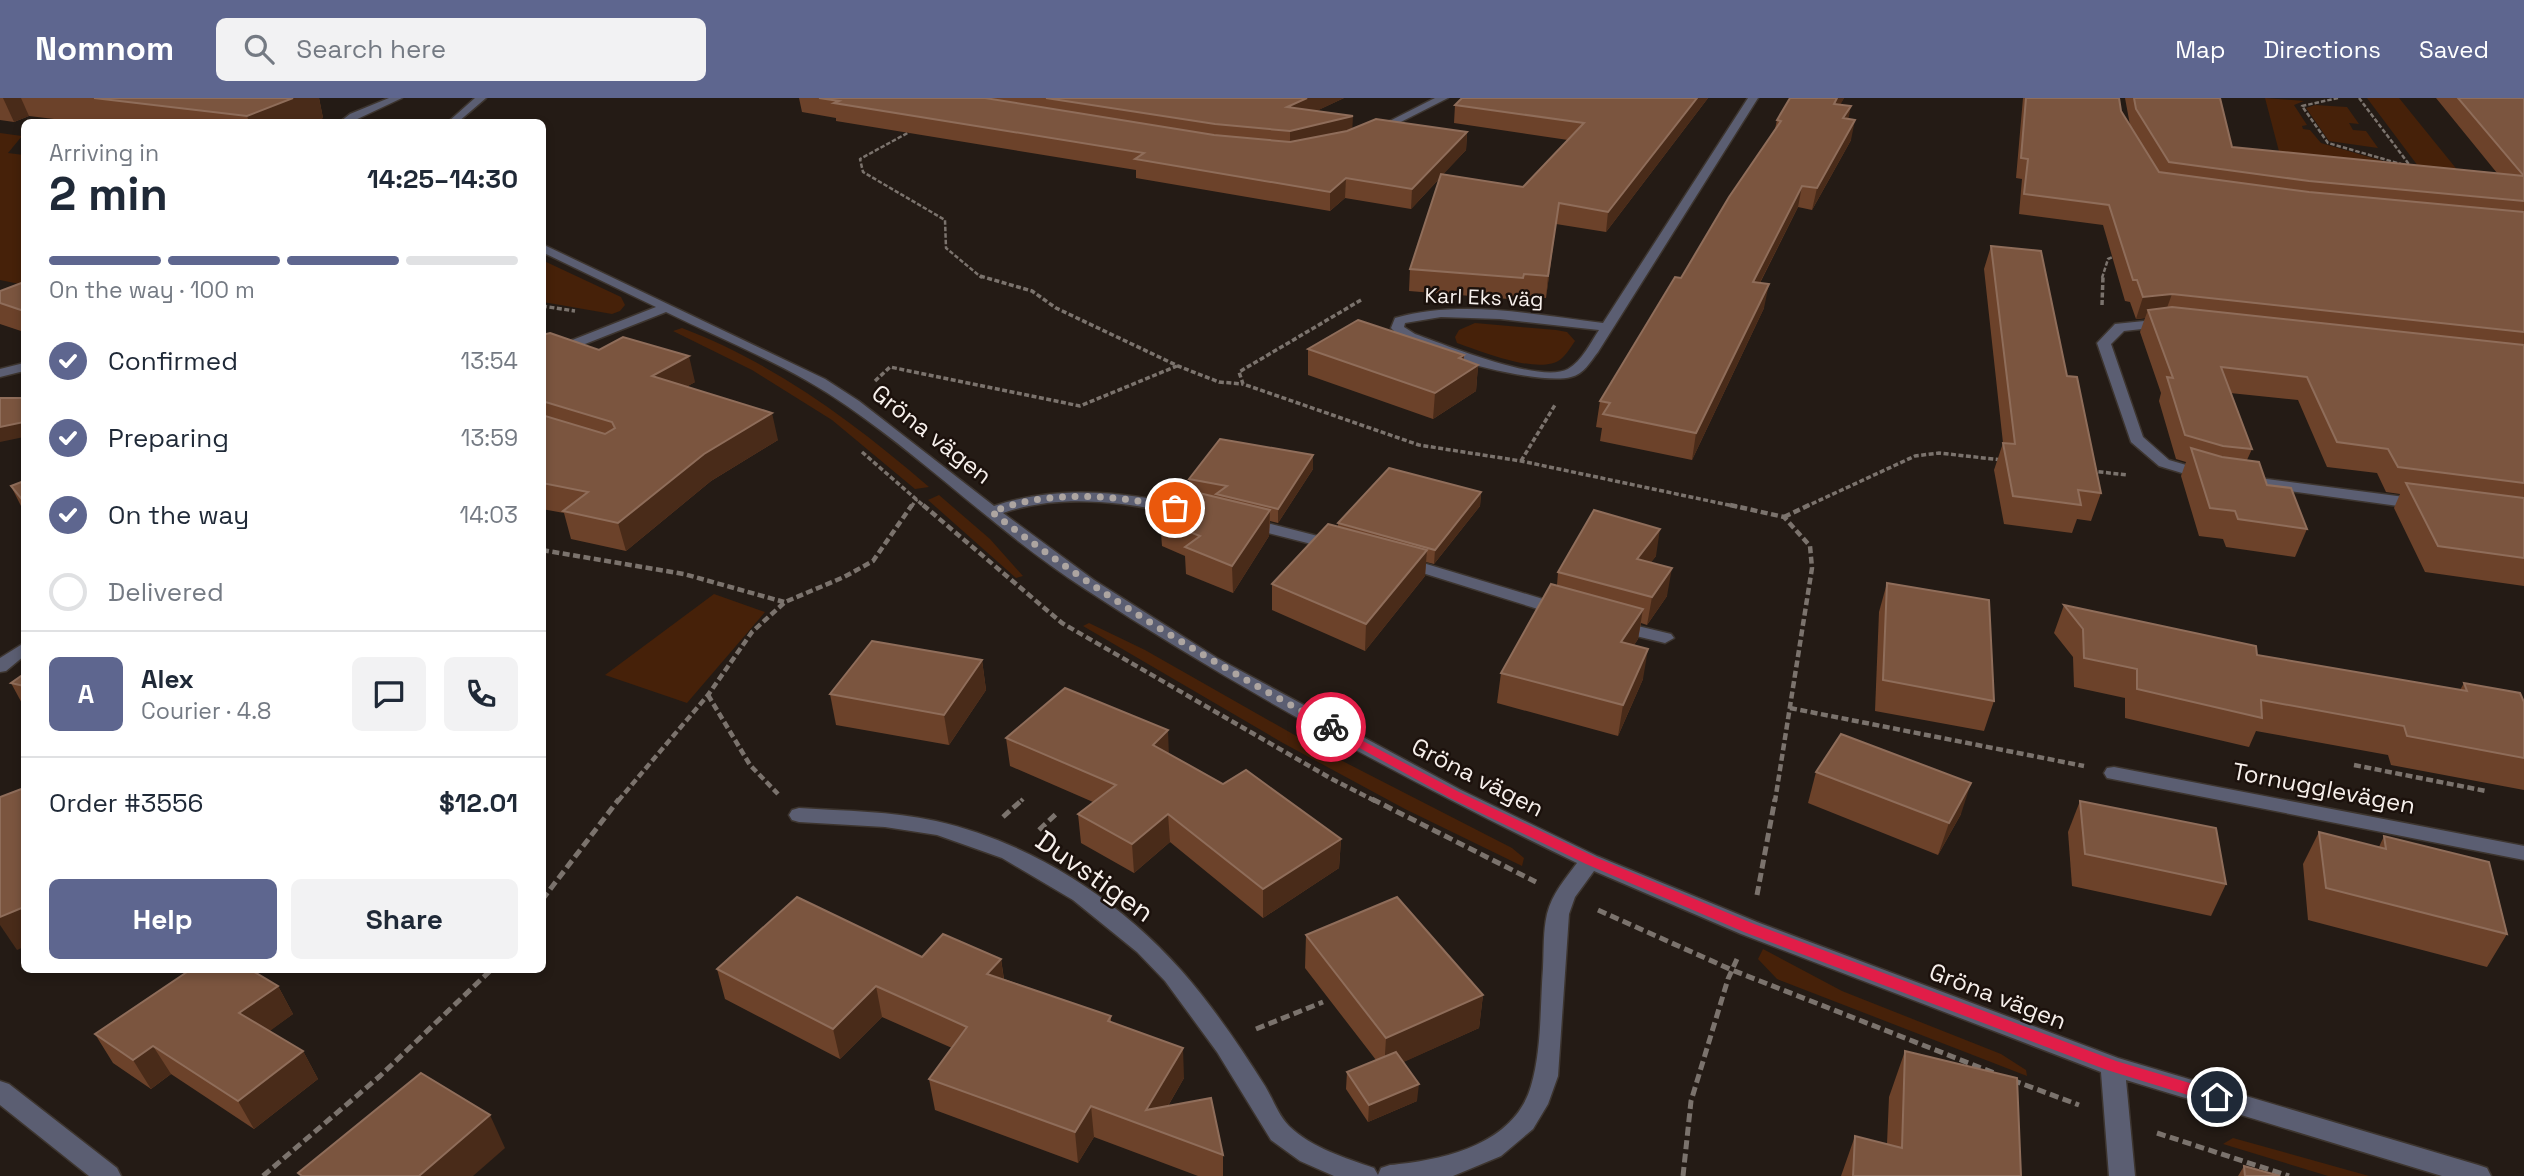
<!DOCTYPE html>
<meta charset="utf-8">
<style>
body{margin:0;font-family:"Space Grotesk",sans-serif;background:#f2f2f3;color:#1f2937;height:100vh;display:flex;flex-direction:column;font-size:26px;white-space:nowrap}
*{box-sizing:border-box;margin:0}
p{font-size:23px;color:#747a83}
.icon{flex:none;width:38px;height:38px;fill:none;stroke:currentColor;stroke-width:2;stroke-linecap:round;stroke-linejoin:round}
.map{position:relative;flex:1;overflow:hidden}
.side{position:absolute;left:21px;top:21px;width:525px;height:854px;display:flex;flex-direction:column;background:#fff;border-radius:10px;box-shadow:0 4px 10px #0003}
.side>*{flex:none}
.pin{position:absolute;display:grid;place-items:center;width:60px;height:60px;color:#fff;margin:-30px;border:4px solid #fff;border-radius:50%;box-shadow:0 2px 7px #0007}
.courier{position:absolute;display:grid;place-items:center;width:70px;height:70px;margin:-35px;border:5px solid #e11d48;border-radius:50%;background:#fff;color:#222;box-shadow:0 2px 9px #0007}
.head em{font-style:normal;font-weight:700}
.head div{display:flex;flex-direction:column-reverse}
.head{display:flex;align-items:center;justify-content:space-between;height:119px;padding:0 28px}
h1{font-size:46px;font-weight:700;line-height:52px}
.bar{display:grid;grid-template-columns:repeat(4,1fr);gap:10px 7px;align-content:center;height:84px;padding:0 28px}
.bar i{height:9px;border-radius:5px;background:#e0e1e3}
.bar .on{background:#5e668f}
.bar p{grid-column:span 4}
.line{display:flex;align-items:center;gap:18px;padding:0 28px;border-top:2px solid #e0e1e3}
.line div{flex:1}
.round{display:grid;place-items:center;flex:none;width:74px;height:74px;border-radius:10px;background:#f2f2f3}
ol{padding:0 28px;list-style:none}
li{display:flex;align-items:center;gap:21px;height:77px}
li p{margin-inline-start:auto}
li .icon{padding:7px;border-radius:50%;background:#5e668f;color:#fff;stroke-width:4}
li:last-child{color:#747a83}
li i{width:38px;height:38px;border:4px solid #e0e1e3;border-radius:50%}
.button{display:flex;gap:14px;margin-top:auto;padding:14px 28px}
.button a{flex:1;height:80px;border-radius:10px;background:#5e668f;color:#fff;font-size:28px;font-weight:700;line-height:80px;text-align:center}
.button a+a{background:#f2f2f3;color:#1f2937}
header{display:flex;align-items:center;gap:42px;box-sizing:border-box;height:98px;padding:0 35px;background:#5e668f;color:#fff}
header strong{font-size:33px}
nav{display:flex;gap:38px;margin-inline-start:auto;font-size:24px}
.search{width:490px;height:63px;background:#f2f2f3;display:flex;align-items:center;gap:18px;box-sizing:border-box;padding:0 24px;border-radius:10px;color:#747a83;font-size:26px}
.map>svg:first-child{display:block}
.green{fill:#462109}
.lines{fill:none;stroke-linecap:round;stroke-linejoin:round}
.service-casing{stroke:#3d352f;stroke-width:3}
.minor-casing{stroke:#3d352f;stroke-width:3}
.path-far3{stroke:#7b736d;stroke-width:2.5;stroke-dasharray:4.5 2;stroke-linecap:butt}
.path-far2{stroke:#7b736d;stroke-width:3.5;stroke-dasharray:5 2.5;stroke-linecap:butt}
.path-far1{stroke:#7b736d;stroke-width:4.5;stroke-dasharray:7 3.5;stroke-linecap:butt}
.path{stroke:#7b736d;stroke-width:5;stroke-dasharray:9 4.5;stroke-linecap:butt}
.service{fill:#5b5e72;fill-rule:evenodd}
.minor{fill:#5b5e72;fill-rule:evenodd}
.wall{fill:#6c422a}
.shaded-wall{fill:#492b19}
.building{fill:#7b553f;stroke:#8f6d5a;stroke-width:2}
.route{fill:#e11d48}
.done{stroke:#ada5a1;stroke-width:7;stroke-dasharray:0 12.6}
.labels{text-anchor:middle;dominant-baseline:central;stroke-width:5;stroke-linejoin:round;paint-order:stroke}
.far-street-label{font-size:21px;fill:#f7f0ec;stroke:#1b110c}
.street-label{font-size:24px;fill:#f7f0ec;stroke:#1b110c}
.near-street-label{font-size:28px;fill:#f7f0ec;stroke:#1b110c}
</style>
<header>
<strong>Nomnom</strong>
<div class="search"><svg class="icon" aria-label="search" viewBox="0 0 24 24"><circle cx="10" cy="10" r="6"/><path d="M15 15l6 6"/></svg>Search here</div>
<nav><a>Map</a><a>Directions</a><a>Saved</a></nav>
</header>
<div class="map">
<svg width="2524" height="1078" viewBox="0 0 2524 1078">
<rect width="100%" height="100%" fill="#241b15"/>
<g class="green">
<polygon points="2265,0 2304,3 2294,7 2307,27 2302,28 2303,31 2310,32 2321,45 2407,70 2281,61"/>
<polygon points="2367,0 2399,0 2463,79 2424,76"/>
<polygon points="2315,7 2347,9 2359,26 2349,25 2353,32 2366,33 2378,50 2329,43 2306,10"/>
<polygon points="0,35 22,38 8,55 24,57 24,187 0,182"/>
<polygon points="542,162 621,199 625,207 620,213 612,216 543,204"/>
<path d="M1475,225L1556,232L1567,234L1575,243C1571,249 1566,257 1561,261C1540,278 1480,253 1457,245L1455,239L1459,232Z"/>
<path d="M682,230C774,265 855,325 929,389L915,391L832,322L752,272L673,233Z"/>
<polygon points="939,397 990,441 1023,478 1016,480 928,402"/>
<polygon points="714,496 765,514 687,605 605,577"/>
<polygon points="1089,525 1145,552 1321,652 1512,750 1524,760 1522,768 1405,711 1283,645 1083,528"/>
<polygon points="1763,851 1842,893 2001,956 2026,972 2027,978 1777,881 1758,861"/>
<polygon points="2233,1040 2369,1078 2328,1078 2223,1046"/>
</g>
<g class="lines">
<g class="service-casing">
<polygon id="service" points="389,0 402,0 351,24 340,24 350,16"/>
</g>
<g class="minor-casing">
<g id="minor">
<polygon points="475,0 486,0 458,24 448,24"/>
<polygon points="1435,0 1448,0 1381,34 1372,32"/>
<path d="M1748,0H1758L1598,254C1590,264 1584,276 1571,279C1537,288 1413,255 1391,230L1395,220C1462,201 1536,217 1603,225ZM1441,219L1500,221L1599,232C1591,244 1582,263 1568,271C1540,286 1446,247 1415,236L1404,229L1405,225Z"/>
<path d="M542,146L825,281L859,303L994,408C1062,385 1136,395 1205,412L1207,415L1199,420C1135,406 1067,393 1003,415L1094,482L1217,560L1461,692L1597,758L1757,824L2118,960L2478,1067L2487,1070L2491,1078H2442L2126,982L2135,1078H2109L2101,974L1741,836L1594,773L1575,799L1569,816L1558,978L1548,1006L1533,1031L1501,1058L1453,1078H1334L1300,1063L1271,1042L1217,954L1165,883L1137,854L1073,802L1002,760L937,737L885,729L799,724L792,722L789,717L792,712L799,710C845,713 891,713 936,723C1046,748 1145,819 1211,909C1230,934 1248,961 1265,988C1273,1001 1278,1017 1289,1028C1312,1050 1345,1060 1374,1070L1378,1077L1381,1070L1390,1067C1443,1062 1514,1047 1531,988C1542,951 1540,908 1543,870C1544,852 1543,833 1547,816C1552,796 1565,781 1577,765C1408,683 1242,594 1085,491C1001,437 930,365 847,308C792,269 727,244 666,214L542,263V254L656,209L542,154Z"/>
<polygon points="2164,221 2169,222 2169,228 2124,233 2111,246 2143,339 2169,362 2210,374 2213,377 2210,380 2205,382 2159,368 2131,344 2097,245 2115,226"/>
<polygon points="24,265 24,273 0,279 0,271"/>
<polygon points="2243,378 2420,401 2428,406 2420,411 2238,386 2235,383 2238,380"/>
<polygon points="1247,420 1341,444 1343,447 1335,452 1241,428 1239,425 1241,422"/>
<polygon points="1403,459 1566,508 1569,512 1566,516 1554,516 1397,467 1395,464"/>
<polygon points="1617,523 1671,536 1674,540 1665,545 1611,532 1608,528"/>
<polygon points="24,545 24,558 6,573 0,574 0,560"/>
<polygon points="2114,669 2524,748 2524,762 2107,680 2104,675 2107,670"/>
<polygon points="0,983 9,986 117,1070 121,1078 89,1078 0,1007"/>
</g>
</g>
<g class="path-far3">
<polyline points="2338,0 2302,8 2328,45 2401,66"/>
<polyline points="2359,0 2411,69"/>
<polyline points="913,32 860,61 863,74 945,122 946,150 982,180"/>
<polyline points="2102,180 2108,161 2115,158"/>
</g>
<g class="path-far2">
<polyline points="980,178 1032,193 1056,210 1178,268 1219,284 1243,286"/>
<polyline points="1361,202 1239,274 1243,286 1419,347 1521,363 1738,409"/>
<polyline points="2102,207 2103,178"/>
<polyline points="542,208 575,213"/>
<polyline points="875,283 890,269 1080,308 1177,268"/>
<polyline points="862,354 925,409"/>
<polyline points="1521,363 1555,307"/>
<polyline points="2091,373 2128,377"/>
<polyline points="911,409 917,401"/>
<polyline points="1805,409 1915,358 1939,355 2002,362"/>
</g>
<g class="path-far1">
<polyline points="923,407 1062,525 1330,680 1375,703"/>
<polyline points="1730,407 1784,419 1810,448 1812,470 1775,703"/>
<polyline points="1784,419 1809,407"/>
<polyline points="542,452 684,476 784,504"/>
<polyline points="708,597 750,667 778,696"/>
<polyline points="1790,610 2084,668"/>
<polyline points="2354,667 2486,693"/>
<polyline points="618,703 708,597 752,534 785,504 844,479 873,463 912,407"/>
<polyline points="1021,703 1023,701"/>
</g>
<g class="path">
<polyline points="1372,701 1536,784"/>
<polyline points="1003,719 1023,701"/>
<polyline points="1039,732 1056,716"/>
<polyline points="1757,797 1775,701"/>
<polyline points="542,802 619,701"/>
<polyline points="1598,812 1732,872 1994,975"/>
<polyline points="1256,931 1323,904"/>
<polyline points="2012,982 2079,1007"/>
<polyline points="2157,1035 2289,1078"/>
<polyline points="263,1078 380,978 491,872"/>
<polyline points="1683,1078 1691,1003 1728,881 1737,861"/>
</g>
<use href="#service" class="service"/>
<use href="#minor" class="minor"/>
</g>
<g class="wall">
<polygon points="0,0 319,0 323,20 311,24 79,24 29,18 14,24 0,22"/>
<polygon points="799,0 1344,0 1316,13 1352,31 1467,34 1466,52 1443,76 1523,89 1568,42 1454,25 1455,7 1708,0 1606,134 1556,126 1546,200 1521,198 1521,202 1409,193 1410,171 1439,81 1411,111 1345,100 1330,113 1136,80 1136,72 836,23 836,20 802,14"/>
<polygon points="1790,0 1844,0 1840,6 1848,21 1851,42 1812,112 1798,109 1760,185 1764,210 1692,362 1600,343 1602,330 1596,329 1600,303 1681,180 1775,31 1777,22"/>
<polygon points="2023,0 2119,0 2121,13 2130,27 2125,0 2220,0 2232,49 2497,75 2436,0 2524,0 2524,488 2425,474 2394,410 2400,396 2386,394 2377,375 2327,369 2298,302 2230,295 2252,351 2247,362 2267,387 2307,431 2295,459 2226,449 2223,441 2199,438 2181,378 2186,364 2176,361 2159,303 2161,295 2140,234 2145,220 2136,221 2130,204 2125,203 2103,127 2019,116 2022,81 2016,80"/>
<polygon points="1991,148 2067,278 2101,395 2091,423 2077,421 2072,435 2004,426 1994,372 2003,345 1984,171"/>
<polygon points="24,184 24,234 0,226 0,193"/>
<polygon points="542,237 695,284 686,289 778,342 711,383 626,453 571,441 564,415 542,411"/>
<polygon points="1308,251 1464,257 1464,262 1478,267 1476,293 1433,321 1308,277"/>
<polygon points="1313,357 1313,371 1278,425 1270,423 1269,438 1233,495 1186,476 1185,458 1162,448 1160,422 1197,397 1189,395 1189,381"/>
<polygon points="24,383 24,414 11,388"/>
<polygon points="1481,394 1480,408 1434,466 1426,464 1425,478 1365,553 1272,512 1272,486 1338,429 1338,425"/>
<polygon points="1656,458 1651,464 1667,498 1647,527 1641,525 1638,541 1634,547 1643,581 1618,638 1497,605 1501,575 1557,487 1558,474"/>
<polygon points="1887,485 1994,603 1984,633 1875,613 1879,514"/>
<polygon points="2064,507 2257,557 2460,592 2464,585 2524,604 2524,692 2391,667 2388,657 2256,633 2249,649 2125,620 2125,600 2074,589 2073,559 2054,535"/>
<polygon points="982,562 986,592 949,647 836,627 830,596"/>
<polygon points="24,576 24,609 11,585"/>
<polygon points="1006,640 1169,656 1223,686 1341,741 1339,770 1263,820 1170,744 1134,775 1081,745 1078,716 1093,704 1010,668"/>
<polygon points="1816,674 1961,716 1938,757 1808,705"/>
<polygon points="2080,703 2226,786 2211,818 2072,788 2068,734"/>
<polygon points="2319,734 2379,749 2384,738 2507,836 2487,869 2308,822 2303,766"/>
<polygon points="1306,837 1483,897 1479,930 1403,964 1417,1003 1368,1024 1346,991 1347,974 1376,962 1305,870"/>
<polygon points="922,859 1001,861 1004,881 1111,918 1111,925 1184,980 1168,1008 1223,1057 1223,1078 1198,1078 1094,1039 1078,1065 935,1012 929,981 952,950 882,919 840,961 725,901 717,871"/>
<polygon points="278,888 293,916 269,933 303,953 318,981 254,1031 171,976 151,991 113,965 95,936"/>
<polygon points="1905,953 2021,1078 1841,1078 1855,1038 1887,1046 1889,999"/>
<polygon points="2244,1068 2280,1078 2238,1078"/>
</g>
<g class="shaded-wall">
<polygon points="3,0 21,0 29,18 14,24"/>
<polygon points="293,0 319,0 323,20 311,24 249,24 247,18"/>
<polygon points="1307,0 1344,0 1287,27 1287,9"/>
<polygon points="1697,0 1708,0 1606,134 1608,114"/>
<polygon points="1837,0 1844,0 1830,26 1834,6"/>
<polygon points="1851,8 1847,28 1843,20"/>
<polygon points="1353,18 1352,36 1290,51 1290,33"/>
<polygon points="1855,22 1851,42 1812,112 1817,90"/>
<polygon points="1467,34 1466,52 1411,111 1412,91"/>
<polygon points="1346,80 1345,100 1330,113 1330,94"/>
<polygon points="1802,88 1798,109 1748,208 1753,184"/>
<polygon points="1559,105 1556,126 1546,200 1548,178"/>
<polygon points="1769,186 1764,210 1692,362 1696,335"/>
<polygon points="2172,196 2164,218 2148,212 2145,220 2136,221 2143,199"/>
<polygon points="1464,257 1462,277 1478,267 1476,293 1433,321 1435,295 1459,260"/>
<polygon points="689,258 695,284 658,304 652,278"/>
<polygon points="772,315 778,342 711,383 626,453 618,425 704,356"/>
<polygon points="24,324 24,339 0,344 0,329"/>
<polygon points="1313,357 1313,371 1278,425 1278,411"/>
<polygon points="1481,394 1480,408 1434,466 1435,452"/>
<polygon points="1270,412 1269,438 1233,495 1232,468"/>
<polygon points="1660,431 1656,458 1633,488 1637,461"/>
<polygon points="1427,452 1425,478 1365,553 1366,526"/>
<polygon points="1672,470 1667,498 1647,527 1652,499"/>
<polygon points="1643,511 1638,541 1616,574 1621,544"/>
<polygon points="1648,551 1643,581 1618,638 1623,607"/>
<polygon points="982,562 986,592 949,647 944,617"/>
<polygon points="1168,632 1169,660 1153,647"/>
<polygon points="1971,685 1961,716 1938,757 1949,725"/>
<polygon points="1168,716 1170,744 1134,775 1132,746"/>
<polygon points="1341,741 1339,770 1263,820 1263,791"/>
<polygon points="0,809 24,809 24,849 17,852 0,827"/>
<polygon points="1001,861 1005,891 987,876"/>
<polygon points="278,888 293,916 255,944 239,915"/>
<polygon points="876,888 882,919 840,961 833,931"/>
<polygon points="1483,897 1479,930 1384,973 1386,940"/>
<polygon points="153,948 171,976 151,991 133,962"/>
<polygon points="1183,950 1184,980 1154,1032 1146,1012"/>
<polygon points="303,953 318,981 254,1031 238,1003"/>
<polygon points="1419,986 1417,1003 1368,1024 1369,1007"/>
<polygon points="1091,1008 1094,1039 1078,1065 1075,1034"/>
<polygon points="490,1017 505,1050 473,1078 419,1078"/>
</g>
<g class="building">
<polygon points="94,0 293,0 247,18"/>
<polygon points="819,0 985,0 1214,37 1290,44 1347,33 1376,21 1467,34 1412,91 1346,80 1330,94 1135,61 1144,55 834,5 839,3"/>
<polygon points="1046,0 1307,0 1287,9 1353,18 1290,33 1215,26"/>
<polygon points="1462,0 1697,0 1608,114 1559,105 1548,178 1524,176 1523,180 1410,171 1441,76 1523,89 1584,25 1455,7"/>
<polygon points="1790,0 1837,0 1834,6 1851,8 1843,20 1855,22 1817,90 1802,88 1753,184 1769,186 1696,335 1603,316 1610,305 1600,303 1675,179 1681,180 1729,99 1781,23 1777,22"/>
<polygon points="2026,0 2119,0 2121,13 2159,74 2309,94 2524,114 2524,234 2172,196 2143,199 2137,182 2133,182 2109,107 2024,96 2028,61 2021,60"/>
<polygon points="2134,0 2220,0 2232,49 2524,78 2524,103 2309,83 2169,64 2136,11"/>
<polygon points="2458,0 2524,0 2524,78"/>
<polygon points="1991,148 2041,153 2067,278 2077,279 2101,395 2078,392 2081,407 2013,398 2003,345 2015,346"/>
<polygon points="24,184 24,213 0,205 0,193"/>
<polygon points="2172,209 2524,247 2524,385 2398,369 2388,351 2337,344 2307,279 2221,269 2252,351 2223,348 2185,337 2167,279 2173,280 2148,212"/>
<polygon points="1358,222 1464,257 1459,260 1478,267 1435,295 1308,251"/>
<polygon points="550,235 599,252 623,239 689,258 652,278 772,315 704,356 618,425 563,413 588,394 542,385 542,317 605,336 615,330 612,324 542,303 542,237"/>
<polygon points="0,300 24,300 24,324 0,329"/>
<polygon points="1220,341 1313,357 1278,411 1216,396 1227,388 1189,381"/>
<polygon points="2191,350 2222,359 2259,364 2267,387 2291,390 2307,431 2238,421 2235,413 2210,410"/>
<polygon points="1389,370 1481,394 1435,452 1338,425"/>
<polygon points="24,383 24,404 11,388"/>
<polygon points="2406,385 2524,400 2524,460 2438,448"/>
<polygon points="1199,395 1270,412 1232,468 1185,449 1200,438 1160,422"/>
<polygon points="1594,412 1660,431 1637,461 1672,470 1652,499 1558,474"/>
<polygon points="1328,426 1427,452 1366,526 1272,486"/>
<polygon points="1887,485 1989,502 1994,603 1883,582"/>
<polygon points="1551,486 1643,511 1621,544 1648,551 1623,607 1501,575"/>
<polygon points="2064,507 2256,548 2257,557 2467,593 2464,585 2520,595 2524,604 2524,660 2407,638 2404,628 2261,602 2262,620 2137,591 2137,571 2084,560 2083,531"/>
<polygon points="872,543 982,562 944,617 830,596"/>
<polygon points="24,576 24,588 11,585"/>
<polygon points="1065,590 1168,632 1153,647 1223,686 1246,672 1341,741 1263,791 1168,716 1132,746 1078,716 1116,687 1006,640"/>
<polygon points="1841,636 1971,685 1949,725 1816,674"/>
<polygon points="24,690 24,809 0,819 0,699"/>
<polygon points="2080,703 2216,730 2226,786 2085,756"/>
<polygon points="2319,734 2386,751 2384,738 2489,764 2507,836 2326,790"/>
<polygon points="797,799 922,859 943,836 1001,861 987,876 1111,918 1108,923 1183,950 1146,1012 1211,1000 1223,1057 1091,1008 1075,1034 929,981 967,929 876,888 833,931 717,871"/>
<polygon points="1397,799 1483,897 1386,940 1306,837"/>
<polygon points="190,872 251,872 278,888 239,915 303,953 238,1003 153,948 133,962 95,936"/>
<polygon points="1905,953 2017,980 2021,1078 1853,1078 1855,1038 1902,1050"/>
<polygon points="1396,954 1419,986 1369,1007 1347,974"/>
<polygon points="421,975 490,1017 419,1078 302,1078 298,1075"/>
<polygon points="2244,1068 2280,1078 2245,1078"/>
</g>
<polygon class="route" points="1331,626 1459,694 1595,759 1754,826 2116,963 2223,995 2225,999 2217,1006 2107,972 1744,834 1586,766 1450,700 1327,632 1325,629"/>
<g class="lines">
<path class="done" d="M1175,410C1118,397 1047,391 992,414C1098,497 1213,565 1331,629"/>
</g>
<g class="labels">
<g class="far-street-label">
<text transform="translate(1484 199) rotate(2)">Karl Eks väg</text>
</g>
<g class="street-label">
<text transform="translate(932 336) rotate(38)">Gröna vägen</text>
<text transform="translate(1478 679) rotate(27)">Gröna vägen</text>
<text transform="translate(2324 690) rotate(11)">Tornugglevägen</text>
<text transform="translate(1998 898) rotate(21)">Gröna vägen</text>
</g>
<g class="near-street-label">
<text transform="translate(1095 778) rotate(35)">Duvstigen</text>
</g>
</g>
</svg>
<div class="pin" style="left:1175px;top:410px;background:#ea580c"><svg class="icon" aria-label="bag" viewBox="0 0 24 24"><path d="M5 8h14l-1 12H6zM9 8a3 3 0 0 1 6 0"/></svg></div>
<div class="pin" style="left:2217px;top:999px;background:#1f2937"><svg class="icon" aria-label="home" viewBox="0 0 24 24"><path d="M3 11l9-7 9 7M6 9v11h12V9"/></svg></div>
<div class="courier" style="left:1331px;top:629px"><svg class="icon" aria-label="bike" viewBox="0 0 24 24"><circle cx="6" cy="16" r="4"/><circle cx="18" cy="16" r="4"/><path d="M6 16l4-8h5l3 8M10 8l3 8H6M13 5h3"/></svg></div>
<section class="side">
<div class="head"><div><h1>2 min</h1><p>Arriving in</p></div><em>14:25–14:30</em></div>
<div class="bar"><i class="on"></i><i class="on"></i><i class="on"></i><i></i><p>On the way · 100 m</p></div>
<ol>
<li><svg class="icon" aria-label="check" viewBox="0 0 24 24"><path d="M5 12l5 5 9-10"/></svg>Confirmed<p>13:54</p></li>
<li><svg class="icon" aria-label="check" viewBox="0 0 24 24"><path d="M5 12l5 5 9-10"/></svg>Preparing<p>13:59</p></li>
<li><svg class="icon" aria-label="check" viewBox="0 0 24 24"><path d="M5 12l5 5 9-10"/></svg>On the way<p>14:03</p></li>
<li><i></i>Delivered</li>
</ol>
<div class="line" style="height:126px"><b class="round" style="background:#5e668f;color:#fff">A</b><div><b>Alex</b><p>Courier · 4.8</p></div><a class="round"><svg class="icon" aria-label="chat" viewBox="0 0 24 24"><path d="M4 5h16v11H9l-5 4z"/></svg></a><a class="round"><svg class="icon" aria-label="phone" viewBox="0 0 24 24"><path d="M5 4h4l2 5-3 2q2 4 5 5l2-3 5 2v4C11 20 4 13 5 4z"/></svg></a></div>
<div class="line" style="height:91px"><div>Order #3556</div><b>$12.01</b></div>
<div class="button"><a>Help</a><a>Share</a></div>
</section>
</div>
